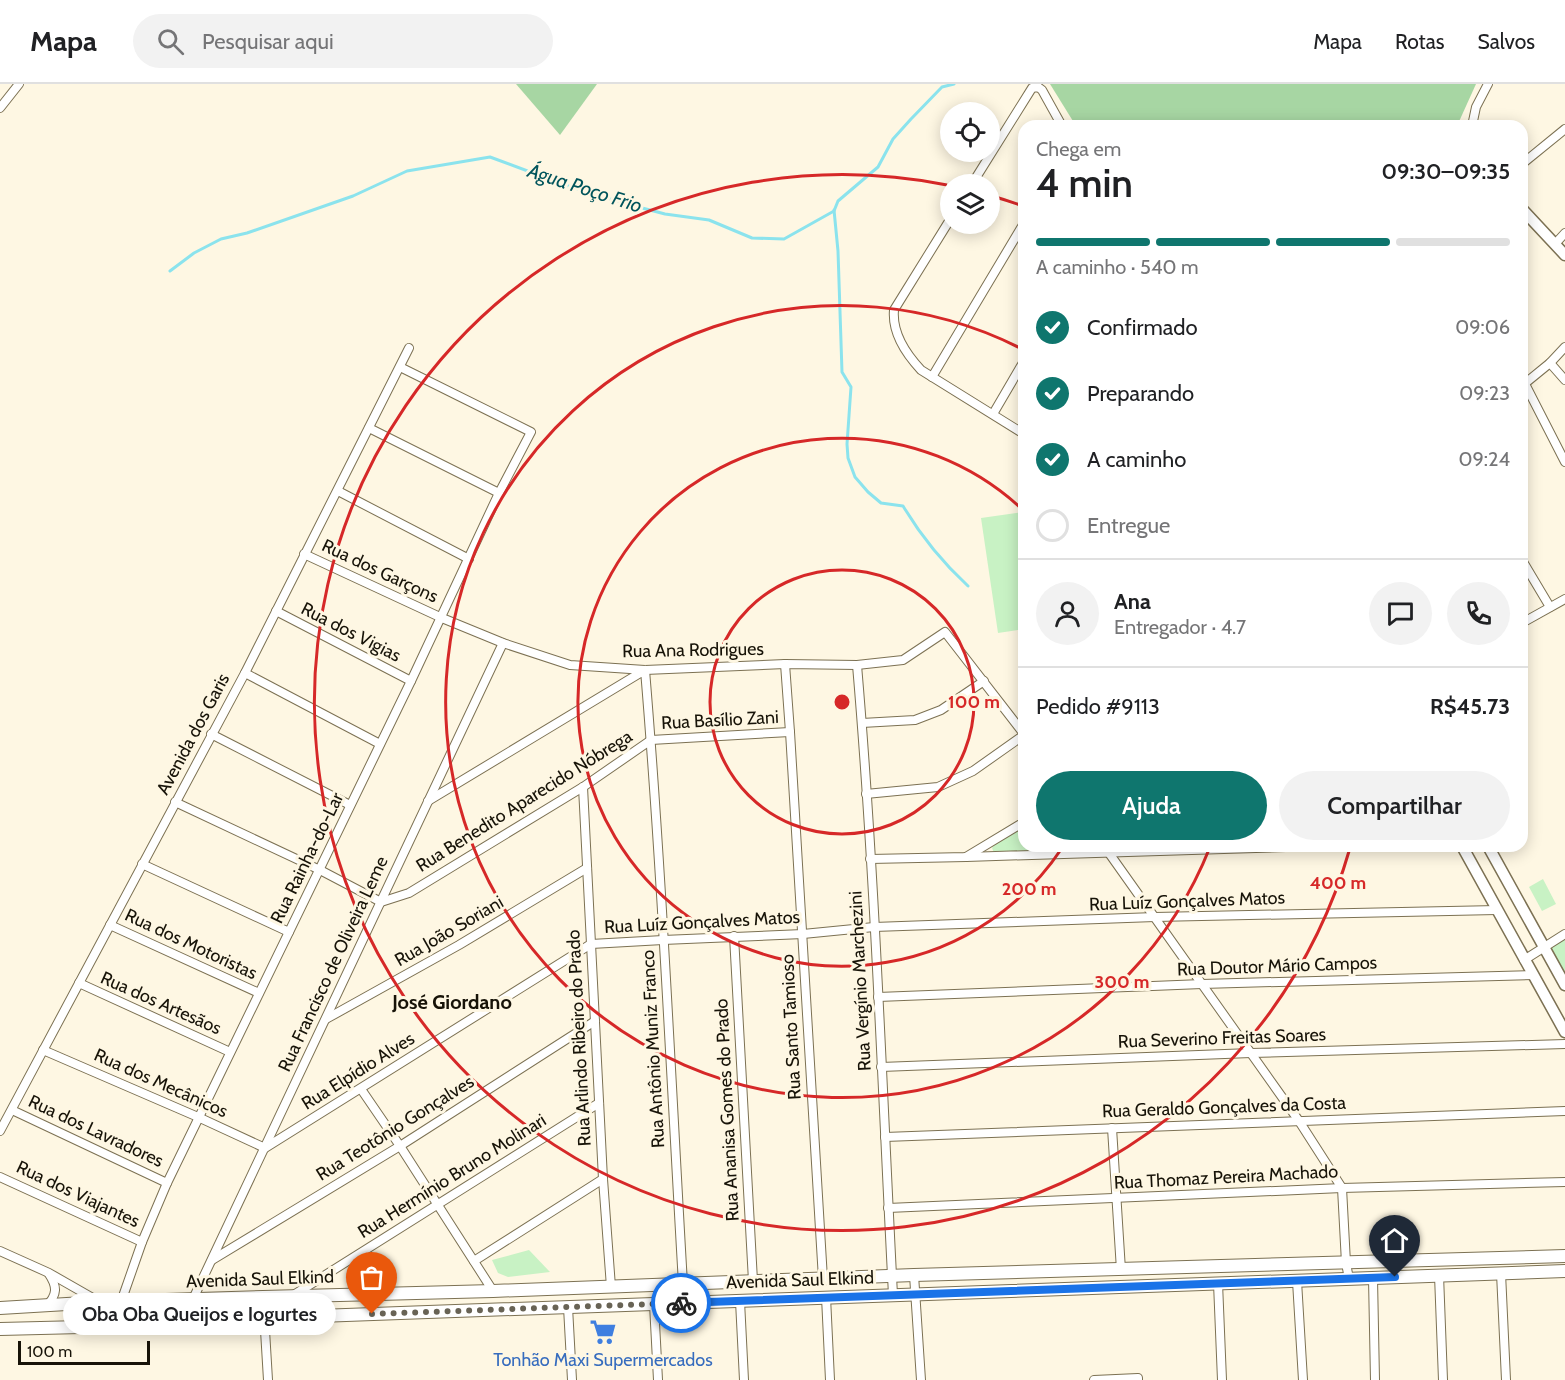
<!DOCTYPE html>
<html lang="pt">
<meta charset="utf-8">
<style>
body{margin:0;font-family:Cabin,sans-serif;background:#f2f2f2;color:#202124;height:100vh;display:flex;flex-direction:column;font-size:22px;white-space:nowrap}
*{box-sizing:border-box;margin:0}
p{font-size:20px;color:#757577}
.icon{flex:none;width:33px;height:33px;fill:none;stroke:currentColor;stroke-width:2;stroke-linecap:round;stroke-linejoin:round}
.map{position:relative;flex:1;overflow:hidden}
.panel{position:absolute;left:1018px;top:36px;width:510px;height:732px;display:flex;flex-direction:column;background:#fff;border-radius:18px;box-shadow:0 3px 15px #0003}
.panel>*{flex:none}
.fabs{position:absolute;left:940px;top:18px;display:grid;gap:12px}
.fabs a{display:grid;place-items:center;width:60px;height:60px;border-radius:50%;background:#fff;box-shadow:0 3px 15px #0003;font-size:30px}
.scale{position:absolute;left:18px;bottom:15px;width:132px;box-sizing:border-box;padding-left:6px;border:3px solid #171308;border-top:0;font-size:16px;line-height:21px;white-space:nowrap;color:#171308;-webkit-text-stroke:4px #fef7e3;paint-order:stroke}
.pin{position:absolute;display:grid;place-items:center;width:51px;height:51px;color:#fff;margin:-62px -26px;border-radius:50% 50% 50% 0;rotate:-45deg;box-shadow:0 0 6px #0007}
.pin .icon{rotate:45deg}
.courier{position:absolute;display:grid;place-items:center;width:60px;height:60px;margin:-30px;border:4px solid #1a73e8;border-radius:50%;background:#fff;color:#222;box-shadow:0 2px 8px #0007}
.bubble{position:absolute;height:42px;border-radius:21px;background:#fff;box-shadow:0 3px 15px #0003;font-size:20px;font-weight:600;line-height:42px;text-align:center}
.summary em{font-style:normal;font-weight:600}
.summary div{display:flex;flex-direction:column-reverse}
.summary{display:flex;align-items:center;justify-content:space-between;height:102px;padding:0 18px}
h1{font-size:39px;font-weight:600;line-height:45px}
.bar{display:grid;grid-template-columns:repeat(4,1fr);gap:9px 6px;align-content:center;height:72px;padding:0 18px}
.bar i{height:8px;border-radius:4px;background:#e0e0e0}
.bar .selected{background:#0f766e}
.bar p{grid-column:span 4}
.line{display:flex;align-items:center;gap:15px;padding:0 18px;border-top:2px solid #e0e0e0}
.line div{flex:1}
.round{display:grid;place-items:center;flex:none;width:63px;height:63px;border-radius:32px;background:#f2f2f2}
ol{padding:0 18px;list-style:none}
li{display:flex;align-items:center;gap:18px;height:66px}
li p{margin-inline-start:auto}
li .icon{padding:6px;border-radius:50%;background:#0f766e;color:#fff;stroke-width:4}
li:last-child{color:#757577}
li i{width:33px;height:33px;border:3px solid #e0e0e0;border-radius:50%}
.primary-button{display:flex;gap:12px;margin-top:auto;padding:12px 18px}
.primary-button a{flex:1;height:69px;border-radius:36px;background:#0f766e;color:#fff;font-size:24px;font-weight:600;line-height:69px;text-align:center}
.primary-button a+a{background:#f2f2f2;color:#202124}
header{display:flex;align-items:center;gap:36px;box-sizing:border-box;height:84px;padding:0 30px;background:#fff;border-bottom:2px solid #e0e0e0}
header strong{font-size:28px}
nav{display:flex;gap:33px;margin-inline-start:auto;font-size:21px}
.search{width:420px;height:54px;background:#f2f2f2;display:flex;align-items:center;gap:15px;box-sizing:border-box;padding:0 21px;border-radius:33px;color:#757577;font-size:22px}
.map>svg:first-child{display:block}
.green{fill:#c8f2c4}
.forest{fill:#a7d6a3}
.lines{fill:none;stroke-linecap:round;stroke-linejoin:round}
.stream{stroke:#8be3ed;stroke-width:3}
.minor-casing{stroke:#7c7153;stroke-width:10}
.tertiary-casing{stroke:#7c7153;stroke-width:13}
.secondary-casing{stroke:#7c7153;stroke-width:14}
.minor{stroke:#fff;stroke-width:8}
.tertiary{stroke:#fff;stroke-width:10}
.secondary{stroke:#fff;stroke-width:12}
.done{stroke:#686355;stroke-width:6;stroke-dasharray:0 10.8}
.route{stroke:#1a73e8;stroke-width:8}
.ring{fill:none;stroke:#d62828;stroke-width:3}
.labels{text-anchor:middle;dominant-baseline:central;stroke-width:6;stroke-linejoin:round;paint-order:stroke}
.street-label{font-size:18px;fill:#171308;stroke:#fef7e3}
.shop-label{font-size:18px;fill:#366cbe;stroke:#fef7e3}
.water-label{font-size:20px;font-style:italic;fill:#00545b;stroke:#fef7e3}
.neighbourhood-label{font-size:20px;font-weight:bold;fill:#171308;stroke:#fef7e3}
.centre{fill:#d62828;stroke:#fef7e3;stroke-width:3}
.ring-label{font-size:18px;text-anchor:middle;font-weight:bold;fill:#d62828;stroke:#fef7e3;stroke-width:6;stroke-linejoin:round;paint-order:stroke}
</style>
<header>
<strong>Mapa</strong>
<div class="search"><svg class="icon" aria-label="search" viewBox="0 0 24 24"><circle cx="10" cy="10" r="6"/><path d="M15 15l6 6"/></svg>Pesquisar aqui</div>
<nav><a>Mapa</a><a>Rotas</a><a>Salvos</a></nav>
</header>
<div class="map">
<svg width="1565" height="1296" viewBox="0 0 1565 1296">
<rect width="100%" height="100%" fill="#fef7e3"/>
<g class="green">
<polygon points="1024,428 1024,545 998,549 981,434"/>
<polygon points="1024,743 1024,762 1086,762 1082,767 994,769 992,764 995,760"/>
<polygon points="1543,795 1556,820 1542,827 1529,803"/>
<polygon points="1565,848 1565,890 1549,863"/>
<polygon points="529,1166 550,1188 508,1193 498,1189 492,1176"/>
</g>
<g class="forest">
<polygon points="516,0 597,0 560,51"/>
<polygon points="1050,0 1476,0 1457,42 1076,42"/>
</g>
<g class="lines">
<g class="stream">
<path d="M834,126L838,167L842,288L851,303L847,360L848,374L855,393L868,408L881,419L903,422C921,452 942,478 968,502"/>
<polyline points="170,187 194,169 221,155 247,149 353,112 407,87 490,73 565,101 627,120 665,130 709,136 752,154 784,155 834,127 838,117 878,83 893,55 911,35 942,3 954,0"/>
</g>
<g class="minor-casing">
<g id="minor">
<polyline points="0,24 19,0"/>
<polyline points="1472,42 1476,23 1488,0"/>
<polyline points="1522,80 1565,45"/>
<polyline points="972,100 1032,4 1038,3 1042,6 1062,42"/>
<path d="M951,134L894,226C892,248 906,270 921,286L1024,350"/>
<polyline points="1555,160 1565,149"/>
<polyline points="1550,279 1565,296"/>
<polyline points="932,293 1024,139"/>
<polyline points="1522,294 1565,378"/>
<polyline points="1523,301 1550,279 1565,263"/>
<polyline points="993,330 1024,277"/>
<polyline points="369,344 499,409"/>
<polyline points="338,407 469,475"/>
<polyline points="304,470 442,534 503,559 570,581 645,586 785,580 857,581 903,576 945,548 1024,650"/>
<polyline points="1522,476 1550,523"/>
<polyline points="276,527 411,597"/>
<polyline points="1522,539 1565,515"/>
<polyline points="785,580 790,648 823,1195"/>
<path d="M857,581C875,791 882,1001 893,1211"/>
<polyline points="245,589 380,660"/>
<polyline points="862,639 915,636 941,626 984,597"/>
<polyline points="211,650 350,721"/>
<polyline points="583,703 603,1095 611,1203"/>
<polyline points="866,710 938,703 973,687 1024,651"/>
<path d="M428,717L645,586C662,790 671,995 683,1200"/>
<polyline points="175,718 320,786 381,818 409,809 583,703 651,656 790,648"/>
<polyline points="1104,762 1299,1037 1342,1104 1346,1179 1349,1195"/>
<polyline points="966,773 1317,762"/>
<polyline points="870,775 966,773 1024,738"/>
<polyline points="142,780 289,848"/>
<polyline points="110,841 259,909"/>
<polyline points="734,852 753,1197"/>
<polyline points="1524,876 1565,850"/>
<polyline points="79,899 230,968"/>
<polyline points="878,913 1202,900 1533,891"/>
<polyline points="326,935 459,861 587,784"/>
<polyline points="43,966 198,1033 265,1064 591,860 663,856 803,850 874,843 1155,833 1497,826"/>
<polyline points="881,983 1251,969 1565,960"/>
<polyline points="361,1005 400,1062 493,1207"/>
<polyline points="12,1026 167,1099"/>
<polyline points="1112,1044 1121,1186"/>
<polyline points="0,1047 245,589 409,264"/>
<polyline points="885,1053 1565,1027"/>
<polyline points="0,1093 142,1158"/>
<polyline points="888,1124 1342,1104 1565,1098"/>
<polyline points="0,1167 49,1189 98,1217"/>
<polyline points="212,1176 400,1062 595,937"/>
<polyline points="474,1177 603,1095"/>
<polyline points="1501,1189 1506,1296"/>
<polyline points="914,1191 921,1296"/>
<polyline points="1439,1191 1443,1296"/>
<polyline points="1373,1194 1375,1296"/>
<polyline points="1297,1197 1303,1296"/>
<polyline points="1218,1199 1222,1296"/>
<polyline points="292,1212 599,1019"/>
<polyline points="263,1213 268,1296"/>
<polyline points="826,1213 830,1296"/>
<polyline points="193,1215 503,559"/>
<polyline points="740,1217 744,1296"/>
<polyline points="654,1220 658,1296"/>
<path d="M46,1222C58,1211 57,1202 49,1190"/>
<polyline points="568,1223 572,1296"/>
<polyline points="122,1242 121,1218 142,1158 167,1099 411,597 499,409 531,348 400,283"/>
<polyline points="1094,1296 1138,1294 1138,1296"/>
</g>
</g>
<g class="tertiary-casing">
<g id="tertiary">
<polyline points="1522,125 1565,171"/>
<polyline points="1462,762 1565,948"/>
<polyline points="1488,762 1565,901"/>
</g>
</g>
<g class="secondary-casing">
<g id="secondary">
<polyline points="0,1224 100,1218 263,1213 493,1207 914,1191 1565,1172"/>
<polyline points="0,1245 122,1242 264,1234 1565,1187"/>
</g>
</g>
<use href="#minor" class="minor"/>
<use href="#tertiary" class="tertiary"/>
<use href="#secondary" class="secondary"/>
</g>
<g class="lines">
<polyline class="done" points="372,1230 681,1219"/>
<polyline class="route" points="681,1219 1395,1193"/>
</g>
<g class="ring">
<circle cx="842" cy="618" r="132"/>
<path d="M1062 764A264 264 0 1 1 1024 427"/>
<path d="M1210 763A396 396 0 1 1 1022 265"/>
<path d="M1350 764A528 528 0 1 1 947 101M992 112A528 528 0 0 1 1023 122"/>
</g>
<defs>
<g id="supermarket-bare" transform="scale(2.07)"><path d="M-6-5.5h2.5l.6 2H6L4.5 2H-2.5L-4.4-4H-6ZM-1.5 3.2a1.3 1.3 0 1 0 .1 0ZM3 3.2a1.3 1.3 0 1 0 .1 0Z" fill="#3f7fe0" stroke="#fef7e3" stroke-width="2.5" paint-order="stroke"/></g>
</defs>
<g fill-rule="evenodd">
<use href="#supermarket-bare" x="603" y="1248"/>
</g>
<g class="labels">
<g class="street-label">
<text transform="translate(380 487) rotate(25)">Rua dos Garçons</text>
<text transform="translate(351 548) rotate(27)">Rua dos Vigias</text>
<text transform="translate(693 566) rotate(-1)">Rua Ana Rodrigues</text>
<text transform="translate(720 636) rotate(-3)">Rua Basílio Zani</text>
<text transform="translate(193 650) rotate(-62)">Avenida dos Garis</text>
<text transform="translate(524 717) rotate(-32)">Rua Benedito Aparecido Nóbrega</text>
<text transform="translate(307 774) rotate(-64)">Rua Rainha-do-Lar</text>
<text transform="translate(1187 817) rotate(-2)">Rua Luíz Gonçalves Matos</text>
<text transform="translate(702 838) rotate(-3)">Rua Luíz Gonçalves Matos</text>
<text transform="translate(449 847) rotate(-30)">Rua João Soriani</text>
<text transform="translate(191 860) rotate(25)">Rua dos Motoristas</text>
<text transform="translate(333 880) rotate(-65)">Rua Francisco de Oliveira Leme</text>
<text transform="translate(1277 882) rotate(-2)">Rua Doutor Mário Campos</text>
<text transform="translate(860 897) rotate(-93)">Rua Vergínio Marchezini</text>
<text transform="translate(161 919) rotate(24)">Rua dos Artesãos</text>
<text transform="translate(791 943) rotate(-93)">Rua Santo Tamioso</text>
<text transform="translate(579 954) rotate(-93)">Rua Arlindo Ribeiro do Prado</text>
<text transform="translate(1222 954) rotate(-2)">Rua Severino Freitas Soares</text>
<text transform="translate(653 965) rotate(-93)">Rua Antônio Muniz Franco</text>
<text transform="translate(358 987) rotate(-32)">Rua Elpídio Alves</text>
<text transform="translate(161 999) rotate(24)">Rua dos Mecânicos</text>
<text transform="translate(1224 1023) rotate(-2)">Rua Geraldo Gonçalves da Costa</text>
<text transform="translate(727 1026) rotate(-93)">Rua Ananisa Gomes do Prado</text>
<text transform="translate(395 1044) rotate(-32)">Rua Teotônio Gonçalves</text>
<text transform="translate(96 1047) rotate(25)">Rua dos Lavradores</text>
<text transform="translate(452 1092) rotate(-32)">Rua Hermínio Bruno Molinari</text>
<text transform="translate(1226 1093) rotate(-3)">Rua Thomaz Pereira Machado</text>
<text transform="translate(78 1110) rotate(25)">Rua dos Viajantes</text>
<text transform="translate(260 1195) rotate(-2)">Avenida Saul Elkind</text>
<text transform="translate(800 1196) rotate(-2)">Avenida Saul Elkind</text>
</g>
<g class="shop-label">
<text x="603" y="1276">Tonhão Maxi Supermercados</text>
</g>
<g class="water-label">
<text transform="translate(585 104) rotate(18)">Água Poço Frio</text>
</g>
<g class="neighbourhood-label">
<text x="452" y="918">José Giordano</text>
</g>
</g>
<circle cx="842" cy="618" r="9" class="centre"/>
<g class="ring-label">
<text x="974" y="624">100 m</text>
<text x="1338" y="805">400 m</text>
<text x="1029" y="811">200 m</text>
<text x="1122" y="904">300 m</text>
</g>
</svg>
<div class="fabs">
<a><svg class="icon" aria-label="locate" viewBox="0 0 24 24"><circle cx="12" cy="12" r="6"/><path d="M12 2v4M12 18v4M2 12h4M18 12h4"/></svg></a>
<a><svg class="icon" aria-label="layers" viewBox="0 0 24 24"><path d="M12 4l9 5-9 5-9-5zM3 14l9 5 9-5"/></svg></a>
</div>
<div class="scale">100 m</div>
<div class="pin" style="left:372px;top:1230px;background:#ea580c"><svg class="icon" aria-label="bag" viewBox="0 0 24 24"><path d="M5 8h14l-1 12H6zM9 8a3 3 0 0 1 6 0"/></svg></div>
<div class="pin" style="left:1395px;top:1193px;background:#1f2937"><svg class="icon" aria-label="home" viewBox="0 0 24 24"><path d="M3 11l9-7 9 7M6 9v11h12V9"/></svg></div>
<div class="courier" style="left:681px;top:1219px"><svg class="icon" aria-label="bike" viewBox="0 0 24 24"><circle cx="6" cy="16" r="4"/><circle cx="18" cy="16" r="4"/><path d="M6 16l4-8h5l3 8M10 8l3 8H6M13 5h3"/></svg></div>
<div class="bubble" style="left:63px;top:1209px;width:273px">Oba Oba Queijos e Iogurtes</div>
<section class="panel">
<div class="summary"><div><h1>4 min</h1><p>Chega em</p></div><em>09:30–09:35</em></div>
<div class="bar"><i class="selected"></i><i class="selected"></i><i class="selected"></i><i></i><p>A caminho · 540 m</p></div>
<ol>
<li><svg class="icon" aria-label="check" viewBox="0 0 24 24"><path d="M5 12l5 5 9-10"/></svg>Confirmado<p>09:06</p></li>
<li><svg class="icon" aria-label="check" viewBox="0 0 24 24"><path d="M5 12l5 5 9-10"/></svg>Preparando<p>09:23</p></li>
<li><svg class="icon" aria-label="check" viewBox="0 0 24 24"><path d="M5 12l5 5 9-10"/></svg>A caminho<p>09:24</p></li>
<li><i></i>Entregue</li>
</ol>
<div class="line" style="height:108px"><a class="round"><svg class="icon" aria-label="person" viewBox="0 0 24 24"><circle cx="12" cy="8" r="4"/><path d="M4 21q1-7 8-7t8 7"/></svg></a><div><b>Ana</b><p>Entregador · 4.7</p></div><a class="round"><svg class="icon" aria-label="chat" viewBox="0 0 24 24"><path d="M4 5h16v11H9l-5 4z"/></svg></a><a class="round"><svg class="icon" aria-label="phone" viewBox="0 0 24 24"><path d="M5 4h4l2 5-3 2q2 4 5 5l2-3 5 2v4C11 20 4 13 5 4z"/></svg></a></div>
<div class="line" style="height:78px"><div>Pedido #9113</div><b>R$45.73</b></div>
<div class="primary-button"><a>Ajuda</a><a>Compartilhar</a></div>
</section>
</div>
